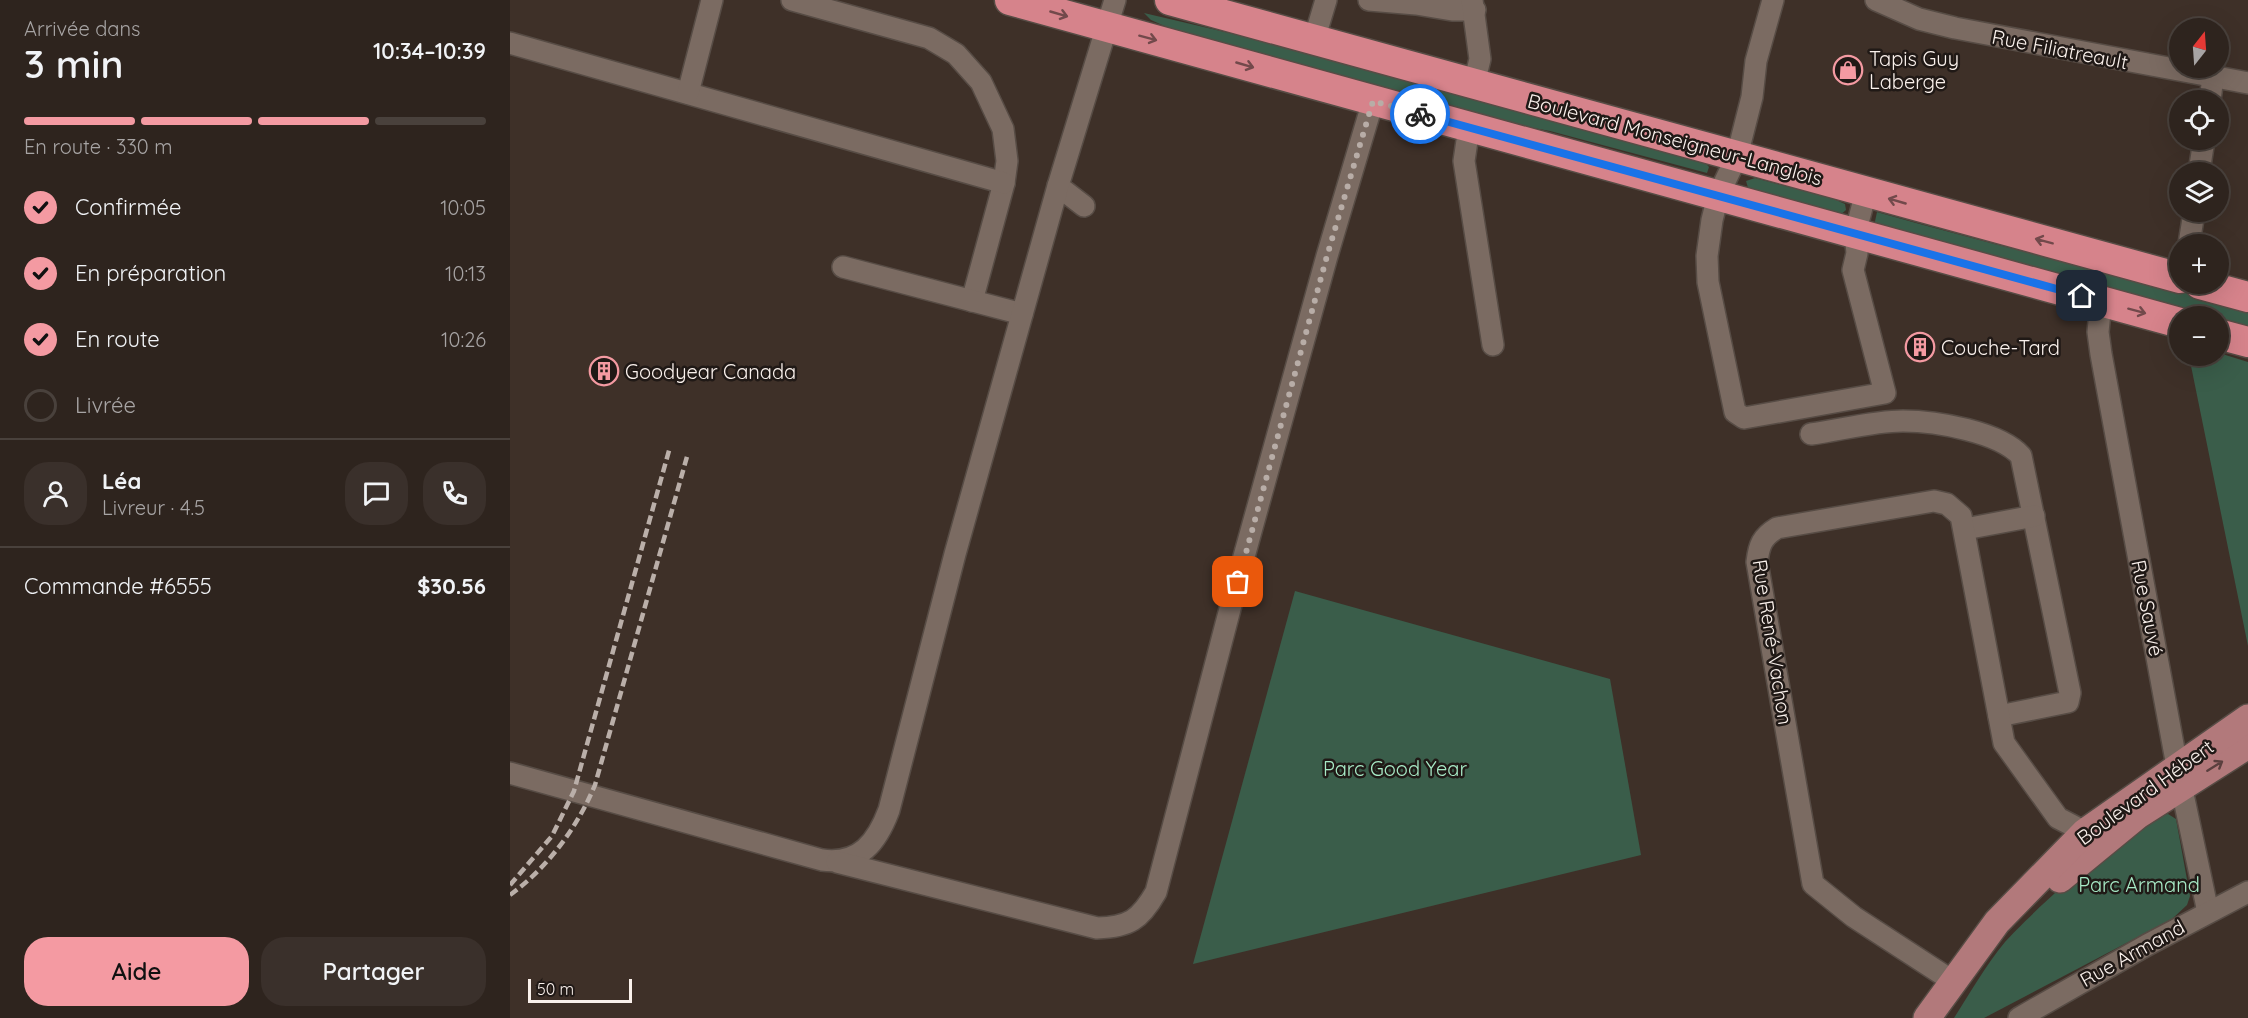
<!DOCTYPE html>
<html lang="fr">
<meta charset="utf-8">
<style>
body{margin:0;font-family:Quicksand,sans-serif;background:#3a302b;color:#f1f3f6;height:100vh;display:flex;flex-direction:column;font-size:22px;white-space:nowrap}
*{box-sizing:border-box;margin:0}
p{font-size:20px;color:#a7a4a4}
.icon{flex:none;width:33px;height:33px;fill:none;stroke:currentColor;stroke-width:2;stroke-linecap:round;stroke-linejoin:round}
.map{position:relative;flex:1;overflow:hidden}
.panel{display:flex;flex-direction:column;background:#2e241e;width:510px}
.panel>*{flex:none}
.needle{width:39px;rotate:17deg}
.controls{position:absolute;left:1659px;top:18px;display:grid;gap:12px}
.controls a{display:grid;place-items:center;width:60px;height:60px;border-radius:50%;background:#2e241e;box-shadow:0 6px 24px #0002,0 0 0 2px #49413c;font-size:30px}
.scale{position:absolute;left:18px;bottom:15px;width:104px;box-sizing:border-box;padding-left:6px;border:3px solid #faf1ec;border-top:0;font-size:16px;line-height:21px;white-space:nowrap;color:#faf1ec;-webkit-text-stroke:4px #201916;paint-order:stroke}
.pin{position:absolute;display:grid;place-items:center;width:51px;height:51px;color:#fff;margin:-26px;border-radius:12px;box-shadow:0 3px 9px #0006}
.courier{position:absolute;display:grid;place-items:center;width:60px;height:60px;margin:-30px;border:4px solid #1a73e8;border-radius:50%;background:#fff;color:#222;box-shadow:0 2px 8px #0007}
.head em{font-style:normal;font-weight:600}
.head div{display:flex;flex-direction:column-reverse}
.head{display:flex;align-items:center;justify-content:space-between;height:102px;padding:0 24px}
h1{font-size:39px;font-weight:600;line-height:45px}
.bar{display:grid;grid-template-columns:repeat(4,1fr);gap:9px 6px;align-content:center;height:72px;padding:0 24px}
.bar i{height:8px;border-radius:4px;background:#49413c}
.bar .on{background:#f49aa2}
.bar p{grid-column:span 4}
.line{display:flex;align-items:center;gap:15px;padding:0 24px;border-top:2px solid #49413c}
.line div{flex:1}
.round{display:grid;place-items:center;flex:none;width:63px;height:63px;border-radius:24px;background:#3a302b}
ol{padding:0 24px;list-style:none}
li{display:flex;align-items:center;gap:18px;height:66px}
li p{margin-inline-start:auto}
li .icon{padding:6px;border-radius:50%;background:#f49aa2;color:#111;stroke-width:4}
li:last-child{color:#a7a4a4}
li i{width:33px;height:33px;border:3px solid #49413c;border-radius:50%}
.primary-button{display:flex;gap:12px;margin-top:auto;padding:12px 24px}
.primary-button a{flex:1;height:69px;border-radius:24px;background:#f49aa2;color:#111;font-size:24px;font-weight:600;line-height:69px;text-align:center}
.primary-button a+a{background:#3a302b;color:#f1f3f6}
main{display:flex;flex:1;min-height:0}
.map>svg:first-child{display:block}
.green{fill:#3a5d4a}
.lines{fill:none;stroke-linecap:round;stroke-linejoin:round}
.minor-casing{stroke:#574c45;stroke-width:24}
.major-casing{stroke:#574c45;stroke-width:30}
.highway-casing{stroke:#574c45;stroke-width:33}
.minor{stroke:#7b6b62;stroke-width:21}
.major{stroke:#b2797b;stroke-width:27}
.highway{stroke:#d6838b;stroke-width:30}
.rail{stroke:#baafa9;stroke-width:4.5;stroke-dasharray:9 4.5;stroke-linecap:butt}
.oneway{stroke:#72494b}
.oneway2{stroke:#5a3f3e}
.done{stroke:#b8ada7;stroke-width:6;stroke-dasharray:0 10.8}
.route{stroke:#1a73e8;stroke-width:8}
.labels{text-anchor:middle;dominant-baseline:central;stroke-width:5;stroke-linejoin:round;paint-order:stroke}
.street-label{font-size:20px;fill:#faf1ec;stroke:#201916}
.poi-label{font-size:20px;fill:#faf1ec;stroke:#201916;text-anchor:start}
.park-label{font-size:20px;fill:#a7eac6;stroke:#201916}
</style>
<main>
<section class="panel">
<div class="head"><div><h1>3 min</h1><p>Arrivée dans</p></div><em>10:34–10:39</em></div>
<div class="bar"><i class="on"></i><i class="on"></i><i class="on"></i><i></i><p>En route · 330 m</p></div>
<ol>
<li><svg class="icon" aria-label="check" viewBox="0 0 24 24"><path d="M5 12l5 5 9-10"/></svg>Confirmée<p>10:05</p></li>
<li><svg class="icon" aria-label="check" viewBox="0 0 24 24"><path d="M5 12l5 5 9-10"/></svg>En préparation<p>10:13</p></li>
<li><svg class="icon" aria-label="check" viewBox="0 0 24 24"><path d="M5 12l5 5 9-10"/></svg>En route<p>10:26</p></li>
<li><i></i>Livrée</li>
</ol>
<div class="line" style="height:108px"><a class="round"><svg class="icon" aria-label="person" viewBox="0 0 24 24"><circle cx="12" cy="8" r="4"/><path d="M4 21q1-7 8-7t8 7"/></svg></a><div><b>Léa</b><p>Livreur · 4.5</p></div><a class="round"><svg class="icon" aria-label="chat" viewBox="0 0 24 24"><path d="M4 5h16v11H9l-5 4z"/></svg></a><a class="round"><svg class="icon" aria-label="phone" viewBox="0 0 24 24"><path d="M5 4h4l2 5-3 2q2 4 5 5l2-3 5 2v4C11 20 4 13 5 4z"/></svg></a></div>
<div class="line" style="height:78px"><div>Commande #6555</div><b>$30.56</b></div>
<div class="primary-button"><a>Aide</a><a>Partager</a></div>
</section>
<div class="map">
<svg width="1738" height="1018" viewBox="0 0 1738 1018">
<rect width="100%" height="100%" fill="#3e3028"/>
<g class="green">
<polygon points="634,13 804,53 1192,159 1199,167 1197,173 1040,131 996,123 688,41 641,20"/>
<polygon points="1245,178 1324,199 1335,204 1336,210 1329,216 1239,191 1236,181"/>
<path d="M1367,212C1490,247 1614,276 1738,309V330L1709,322L1708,316H1689L1364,226Z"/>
<polygon points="1709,353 1738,362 1738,646 1679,356 1708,356"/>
<polygon points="785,591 1100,679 1131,855 683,964"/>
<path d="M1658,814L1666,819L1680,896L1677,905L1662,919L1474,1018H1444C1460,993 1476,965 1495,942C1522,912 1622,819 1658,814Z"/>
</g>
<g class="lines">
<g class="minor-casing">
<g id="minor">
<polyline points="282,0 419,38 446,54 471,82 493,129 497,161 494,183 462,301"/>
<polyline points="859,0 906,4 942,10 965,10"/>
<polyline points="962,0 970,59 964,84"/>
<polyline points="1263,0 1246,61 1242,97 1227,156 1208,196 1202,220 1197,256 1198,282 1225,412 1234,418 1375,393 1343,270 1347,253 1345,234 1356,192"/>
<polyline points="1366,0 1409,19 1445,28 1738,83"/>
<polyline points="804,40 816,0"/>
<polyline points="0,43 494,183"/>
<polyline points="178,93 202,0"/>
<polyline points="1700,100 1703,77"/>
<polyline points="959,127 954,161 983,345"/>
<polyline points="1689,172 1694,140"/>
<polyline points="548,186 574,206"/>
<polyline points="1679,244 1684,212"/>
<polyline points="333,267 512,314"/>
<polyline points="1591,301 1588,332 1591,354 1667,766 1698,912"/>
<path d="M1301,434C1331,430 1363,421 1393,421C1426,421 1490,432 1511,456L1560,693L1558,702L1489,716"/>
<polyline points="1455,529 1524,516"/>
<path d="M0,773L312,860C350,865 367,842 379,810L445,554L548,186L605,0"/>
<path d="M327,862L587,928C619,927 630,920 646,892L727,582L817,256L863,101"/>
<path d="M1444,982L1344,917L1303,884L1247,562C1249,545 1252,537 1267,528L1424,501L1437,504L1451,516L1494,743L1548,818L1575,832"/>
<polyline points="1509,1018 1637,945 1738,892"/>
</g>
</g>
<g class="major-casing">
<g id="major">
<polyline points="1550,879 1628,815 1738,745"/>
<polyline points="1417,1018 1487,922 1575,832 1738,718"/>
</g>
</g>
<g class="highway-casing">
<g id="highway">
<polyline points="500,0 1670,323"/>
<polyline points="660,0 1670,278"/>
<polyline points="1690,284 1738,297"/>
<polyline points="1708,334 1738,342"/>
</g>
</g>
<use href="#minor" class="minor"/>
<use href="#major" class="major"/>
<use href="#highway" class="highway"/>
<g class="rail">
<polyline points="0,885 42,836 64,791 160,447"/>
<path d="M0,895C38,867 67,828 85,785L178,453"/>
</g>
</g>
<defs><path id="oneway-shaft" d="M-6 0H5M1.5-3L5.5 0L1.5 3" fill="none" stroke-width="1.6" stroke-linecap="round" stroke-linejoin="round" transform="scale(1.5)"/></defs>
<g class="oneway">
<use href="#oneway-shaft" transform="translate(549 14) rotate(16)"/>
<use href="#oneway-shaft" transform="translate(638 38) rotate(15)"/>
<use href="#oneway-shaft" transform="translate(735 65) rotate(16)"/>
<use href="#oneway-shaft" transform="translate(1387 201) rotate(-164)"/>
<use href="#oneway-shaft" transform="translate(1534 241) rotate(-165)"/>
<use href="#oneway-shaft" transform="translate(1627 311) rotate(15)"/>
</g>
<use class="oneway2" href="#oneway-shaft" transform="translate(1705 766) rotate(-32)"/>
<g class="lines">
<polyline class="done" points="728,582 817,256 863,101 910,114"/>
<polyline class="route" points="910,114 1572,296"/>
</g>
<defs>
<g id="shop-ring" transform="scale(1.5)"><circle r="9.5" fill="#201916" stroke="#f49aa2" stroke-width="1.5"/><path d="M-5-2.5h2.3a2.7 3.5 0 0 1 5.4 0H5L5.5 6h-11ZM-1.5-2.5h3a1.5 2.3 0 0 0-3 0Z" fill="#f49aa2"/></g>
<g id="building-ring" transform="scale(1.5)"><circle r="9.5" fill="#201916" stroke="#f49aa2" stroke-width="1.5"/><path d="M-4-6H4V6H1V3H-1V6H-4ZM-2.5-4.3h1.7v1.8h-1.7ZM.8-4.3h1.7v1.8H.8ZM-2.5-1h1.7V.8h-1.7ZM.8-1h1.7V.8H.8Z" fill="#f49aa2"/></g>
</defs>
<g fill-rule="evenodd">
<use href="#shop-ring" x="1338" y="70"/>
<use href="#building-ring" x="1410" y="347"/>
<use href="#building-ring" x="94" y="371"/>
</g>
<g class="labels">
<g class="street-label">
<text transform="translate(1550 49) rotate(11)">Rue Filiatreault</text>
<text transform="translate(1165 139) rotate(15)">Boulevard Monseigneur-Langlois</text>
<text transform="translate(1638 608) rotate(79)">Rue Sauvé</text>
<text transform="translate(1263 642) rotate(81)">Rue René-Vachon</text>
<text transform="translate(1635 792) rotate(-36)">Boulevard Hébert</text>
<text transform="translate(1622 953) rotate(-29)">Rue Armand</text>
</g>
<g class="poi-label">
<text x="1359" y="58">Tapis Guy<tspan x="1359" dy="23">Laberge</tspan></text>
<text x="1431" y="347">Couche-Tard</text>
<text x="115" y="371">Goodyear Canada</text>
</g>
<g class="park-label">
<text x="885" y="768">Parc Good Year</text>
<text x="1629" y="884">Parc Armand</text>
</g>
</g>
</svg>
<div class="controls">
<a><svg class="needle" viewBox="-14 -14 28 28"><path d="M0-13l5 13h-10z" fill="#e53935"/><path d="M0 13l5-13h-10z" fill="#a7a4a4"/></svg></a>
<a><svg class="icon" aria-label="locate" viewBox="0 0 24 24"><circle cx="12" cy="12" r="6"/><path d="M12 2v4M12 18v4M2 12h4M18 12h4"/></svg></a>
<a><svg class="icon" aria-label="layers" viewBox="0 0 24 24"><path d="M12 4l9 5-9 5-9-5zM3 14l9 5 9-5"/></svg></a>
<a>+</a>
<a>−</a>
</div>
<div class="scale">50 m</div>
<div class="pin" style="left:728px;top:582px;background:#ea580c"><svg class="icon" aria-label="bag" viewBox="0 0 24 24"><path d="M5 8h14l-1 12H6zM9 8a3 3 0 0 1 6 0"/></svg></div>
<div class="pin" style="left:1572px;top:296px;background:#1f2937"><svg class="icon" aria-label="home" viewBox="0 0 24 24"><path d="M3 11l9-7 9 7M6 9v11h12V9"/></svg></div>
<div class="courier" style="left:910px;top:114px"><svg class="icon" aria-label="bike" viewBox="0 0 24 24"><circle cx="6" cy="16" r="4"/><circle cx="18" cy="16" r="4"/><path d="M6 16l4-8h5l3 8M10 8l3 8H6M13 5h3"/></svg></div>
</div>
</main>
